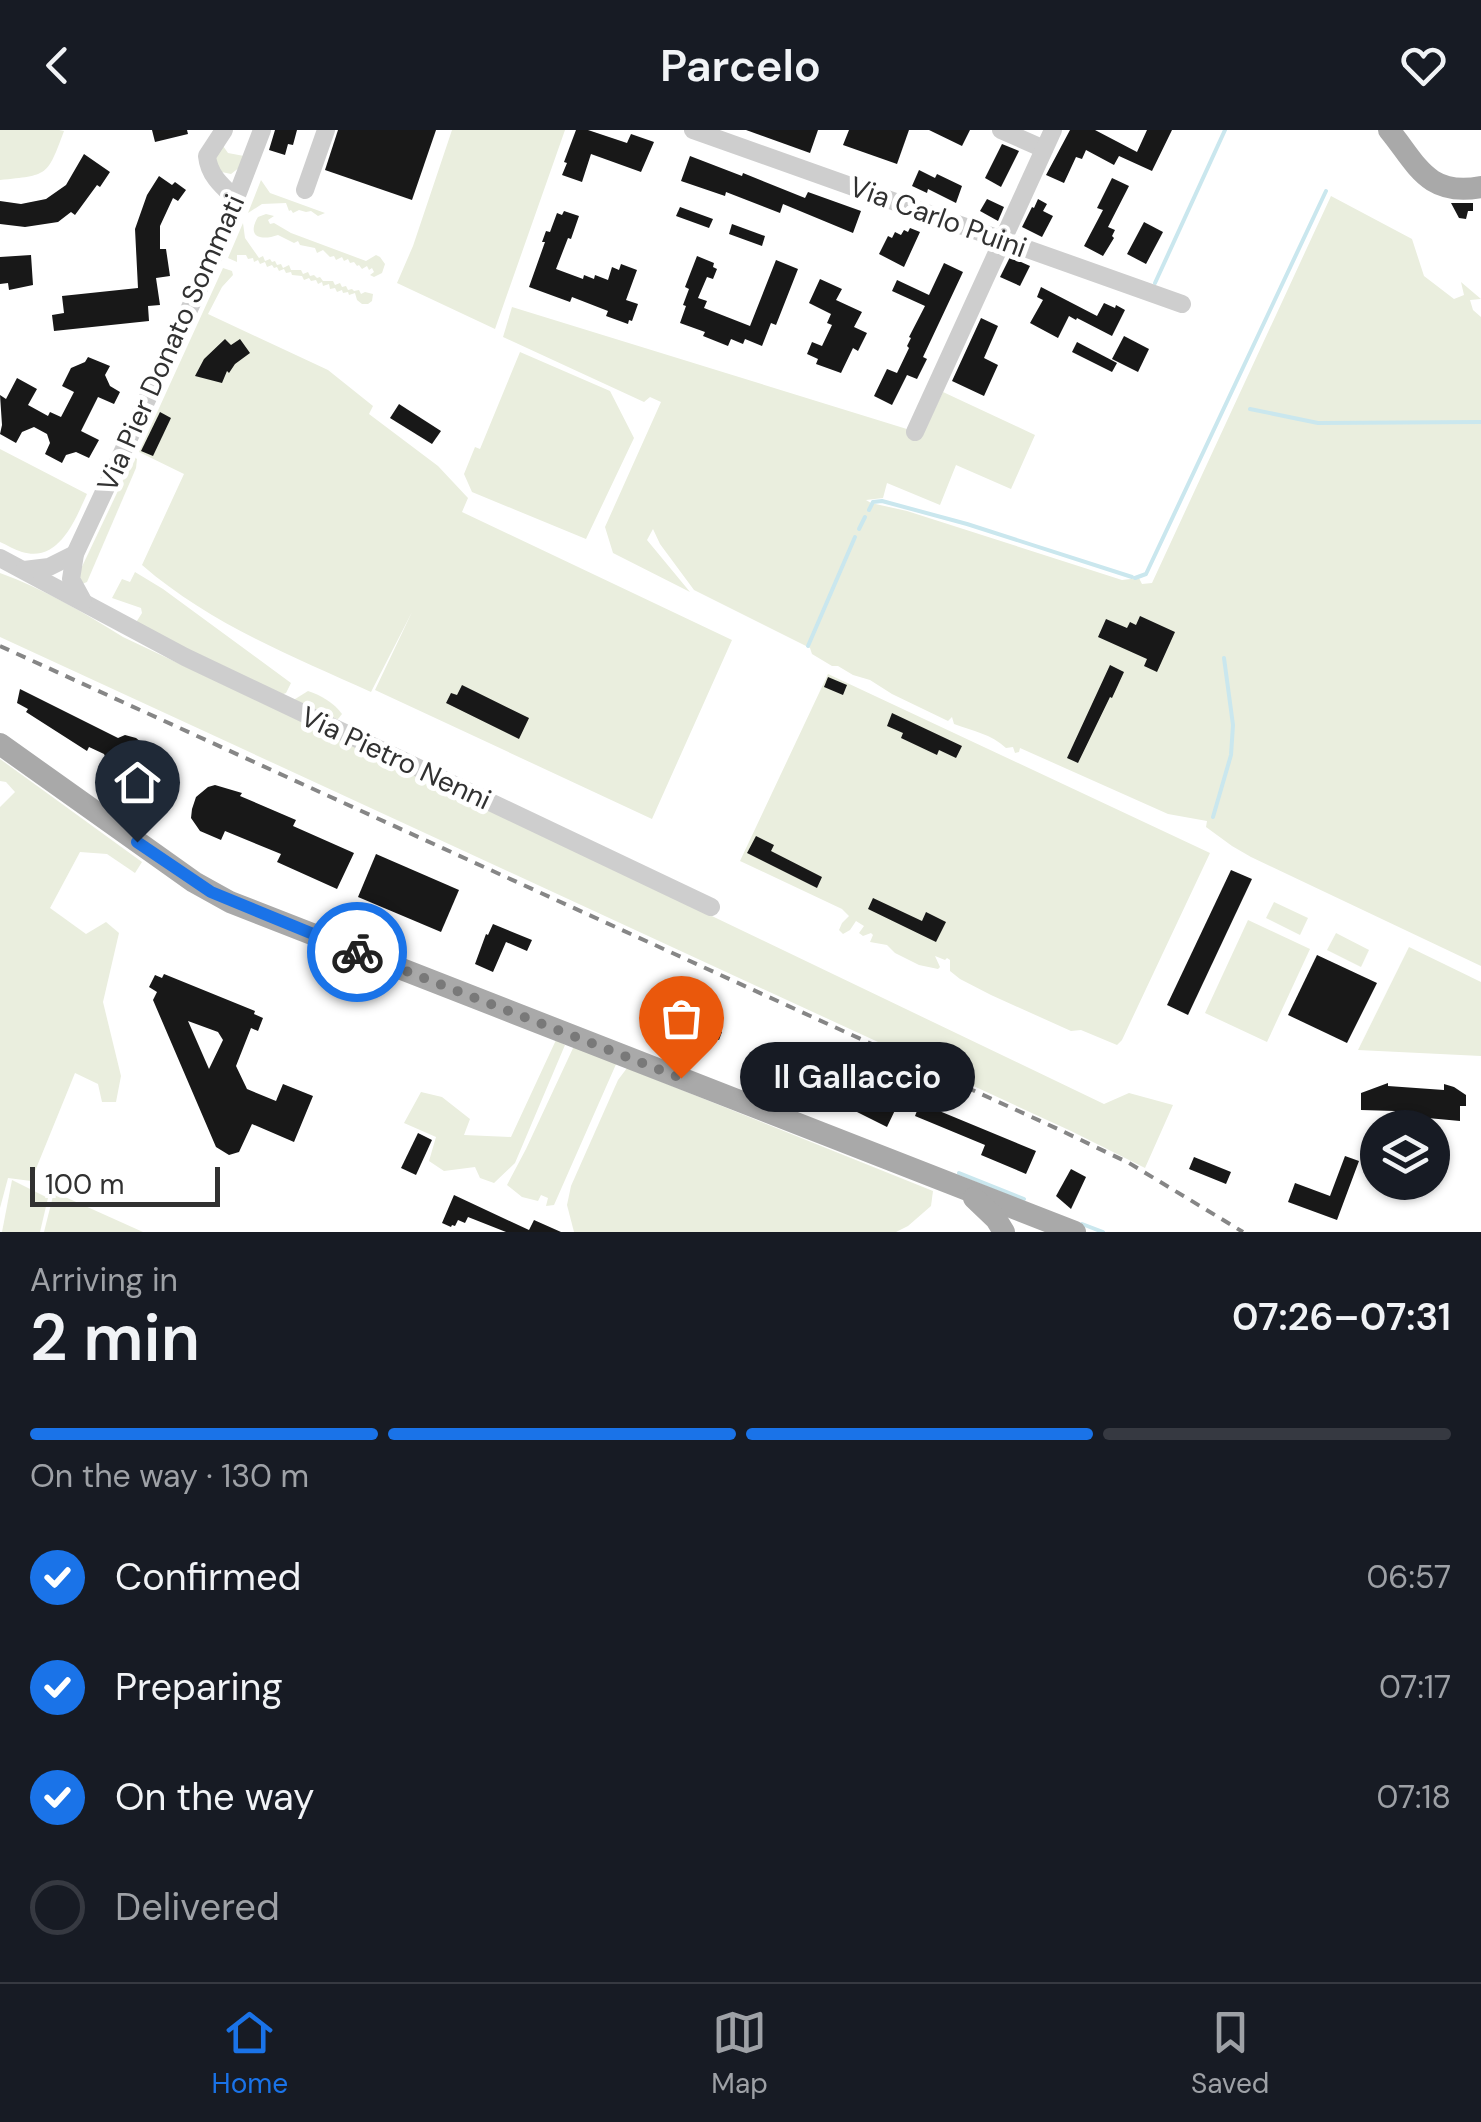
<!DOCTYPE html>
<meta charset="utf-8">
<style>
body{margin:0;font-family:"DM Sans",sans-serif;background:#242831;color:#f1f3f6;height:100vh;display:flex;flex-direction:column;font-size:38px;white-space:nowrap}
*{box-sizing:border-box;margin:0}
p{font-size:32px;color:#9ea1a6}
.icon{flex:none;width:55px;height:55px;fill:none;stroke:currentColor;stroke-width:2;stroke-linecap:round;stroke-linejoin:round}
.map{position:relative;height:1102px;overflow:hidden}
.details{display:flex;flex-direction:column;background:#171b24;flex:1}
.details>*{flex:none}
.fabs{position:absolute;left:1360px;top:980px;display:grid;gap:20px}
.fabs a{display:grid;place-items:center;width:90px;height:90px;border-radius:50%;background:#171b24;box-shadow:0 2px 8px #0004;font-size:50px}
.scale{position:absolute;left:30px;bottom:25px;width:190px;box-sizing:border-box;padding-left:10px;border:5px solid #313131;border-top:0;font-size:28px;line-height:35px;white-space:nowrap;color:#313131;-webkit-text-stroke:8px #fff;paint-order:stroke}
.pin{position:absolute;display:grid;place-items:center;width:85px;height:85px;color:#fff;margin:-102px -42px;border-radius:50% 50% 50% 0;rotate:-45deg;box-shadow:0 0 10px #0007}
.pin .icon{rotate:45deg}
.courier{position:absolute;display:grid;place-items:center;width:100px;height:100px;margin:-50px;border:8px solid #1a73e8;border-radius:50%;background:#fff;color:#222;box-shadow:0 2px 12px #0007}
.bubble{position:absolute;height:70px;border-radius:35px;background:#171b24;box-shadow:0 2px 8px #0004;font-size:32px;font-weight:600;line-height:70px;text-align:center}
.headline em{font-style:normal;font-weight:600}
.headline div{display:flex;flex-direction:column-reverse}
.headline{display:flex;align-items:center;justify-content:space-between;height:170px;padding:0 30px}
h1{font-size:65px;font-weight:600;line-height:75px}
.bar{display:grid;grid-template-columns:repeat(4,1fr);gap:15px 10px;align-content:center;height:120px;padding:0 30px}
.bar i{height:12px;border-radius:8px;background:#363941}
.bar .active{background:#1a73e8}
.bar p{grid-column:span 4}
ol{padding:0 30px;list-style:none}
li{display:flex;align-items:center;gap:30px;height:110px}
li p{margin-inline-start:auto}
li .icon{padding:10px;border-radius:50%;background:#1a73e8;color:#fff;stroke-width:4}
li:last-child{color:#9ea1a6}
li i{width:55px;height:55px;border:5px solid #363941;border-radius:50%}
header{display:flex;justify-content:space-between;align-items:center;height:130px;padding:0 30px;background:#171b24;font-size:45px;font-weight:600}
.tabs{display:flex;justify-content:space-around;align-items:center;height:140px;border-top:2px solid #363941;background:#171b24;font-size:28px;color:#9ea1a6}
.tabs a{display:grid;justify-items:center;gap:5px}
.tabs .active{color:#1a73e8}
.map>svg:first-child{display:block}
.green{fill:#eaeede}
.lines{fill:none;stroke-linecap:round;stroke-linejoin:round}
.stream{stroke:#cae7ee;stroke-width:4}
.building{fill:#181818;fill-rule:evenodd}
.minor{stroke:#cecece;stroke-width:18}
.major{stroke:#a9a9a9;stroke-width:22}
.rail{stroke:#868686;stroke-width:4;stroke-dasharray:10 8;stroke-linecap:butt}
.done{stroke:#797979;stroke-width:10;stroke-dasharray:0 18}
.route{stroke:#1a73e8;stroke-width:12}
.labels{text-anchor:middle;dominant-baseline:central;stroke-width:10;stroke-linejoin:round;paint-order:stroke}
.street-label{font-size:28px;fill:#313131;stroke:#fff}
</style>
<header><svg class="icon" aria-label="back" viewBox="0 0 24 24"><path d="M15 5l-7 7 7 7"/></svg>Parcelo<svg class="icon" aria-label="heart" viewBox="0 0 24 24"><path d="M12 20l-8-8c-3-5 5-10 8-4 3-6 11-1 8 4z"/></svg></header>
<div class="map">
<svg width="1481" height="1102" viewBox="0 0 1481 1102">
<rect width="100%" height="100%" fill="#fff"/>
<g class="green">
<path d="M0,0H59L64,1C47,47 48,45 0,50Z"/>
<polygon points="452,0 565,0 495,199 397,153 413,116"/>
<polygon points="221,13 228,23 244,26 240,37 231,44 217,41 213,22"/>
<polygon points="261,50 270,63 325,83 318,86 311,81 306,82 299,80 293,83 291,80 289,81 286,73 262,74 248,83"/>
<path d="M1331,66L1412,109L1424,146L1454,169L1464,165L1461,152L1481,169L1470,170L1473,180L1481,187V836L1251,727L1232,716L1206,697L1207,691L1168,684L1020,618L1019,622L1015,623L1013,617L1006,618C991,604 973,601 954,594L952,587L948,591L892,564L870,550L853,545L838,536H832L812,524L810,518L694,460L660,414L653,399L647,410L690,462L613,423L605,397L661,272L650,267L644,272L503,207L512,177L923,304L943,262L1035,305L1011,359L956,335L940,375L887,353L883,368L866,370L871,373L907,381L1122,450L1139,448L1142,454L1152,453Z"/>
<path d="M266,84L274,86L268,90L270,94L274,93L291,103L366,131L376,125L380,127L385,134L382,143L374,147L370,145L374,142L372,138L369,140L367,136L362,139L359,135L357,136L354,132L350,133L348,129L344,131L342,127L336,130L334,126L330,127L323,120L317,123L315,118L300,115L298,111L294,113L278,105C261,111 246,107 258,87Z"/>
<polygon points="243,93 245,108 259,128 263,126 265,131 270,129 272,132 275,131 277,135 281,134 283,138 289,135 291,140 301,140 303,144 308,142 310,146 314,145 317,148 320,147 323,151 333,151 335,155 340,153 342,157 346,156 348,160 352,159 354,161 359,160 361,164 365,162 373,164 372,171 368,174 362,174 357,170 355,163 349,165 348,162 343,163 342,160 337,162 335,158 330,159 329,154 323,156 322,152 318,154 316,150 311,151 309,148 304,150 302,146 292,145 291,142 286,143 284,139 279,141 277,137 274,138 272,135 267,137 265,132 260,134 258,130 254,132 253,128 248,129 246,125 237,125 237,132 228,128"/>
<path d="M223,138L232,141L233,145L222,157L208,184L328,240L373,276L369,284L438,336L468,368L462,382L732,510L652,689L375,560L412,482L371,562C290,525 210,494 142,435L184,344L139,322Z"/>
<polygon points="520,222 610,261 634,308 586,409 472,362 464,344 475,317 480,319"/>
<path d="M0,319L87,364C75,390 59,433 22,422C15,420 7,415 0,412Z"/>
<polygon points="134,327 137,329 136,338 87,452 82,454 79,443"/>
<polygon points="135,442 163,459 291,553 286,563 281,565 135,494 142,483 141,478 112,468 122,449 130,452"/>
<path d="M0,443C44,459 83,482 123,507L691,776L1104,974L1129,963L1173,975L1145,1038L1071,1001L0,507Z"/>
<polygon points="828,544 1210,723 1122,910 1117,915 1081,900 1071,901 991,865 960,849 950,841 950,830 947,828 945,830 935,826 940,837 938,839 919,835 895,823 887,815 870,812 873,805 871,803 863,806 859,803 864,796 856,791 850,800 843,804 839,800 842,793 849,786 842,779 740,731"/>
<path d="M308,561C321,565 334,573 342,584L338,589L328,588L292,571Z"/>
<polygon points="0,629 142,732 135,743 107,724 80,722 50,778 86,804 106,792 119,803 103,872 121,946 116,972 102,972 98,954 75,943 31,1051 8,1048 0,1078 0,677 15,662 6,652 0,651"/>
<polygon points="1274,772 1308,788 1300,805 1266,788"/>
<polygon points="1248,790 1310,819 1267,912 1205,883"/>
<polygon points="1336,803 1369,820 1361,837 1327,820"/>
<polygon points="1409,817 1481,852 1481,926 1358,920"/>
<polygon points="556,910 565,915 515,1033 494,1053 480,1048 475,1037 444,1041 429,1031 436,1007 404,993 421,962 442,967 470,989 464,1005 511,1007"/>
<polygon points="574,916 617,932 554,1075 546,1076 548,1068 541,1065 538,1071 522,1067 507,1055 526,1019"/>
<polygon points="627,938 933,1061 931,1076 908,1096 896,1102 574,1102 567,1075 571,1056 618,950"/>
<polygon points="12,1050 48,1068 40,1102 2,1102"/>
<polygon points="54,1062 143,1102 44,1102"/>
</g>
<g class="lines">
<g class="stream">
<polyline points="1155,153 1225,0"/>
<polyline points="1250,279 1318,293 1481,292"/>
<polyline points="869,380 873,372 882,371 967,394 1132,447"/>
<polyline points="859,399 865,387"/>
<polyline points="1135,448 1146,444 1326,61"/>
<polyline points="808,516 855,407"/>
<polyline points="1213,687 1231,625 1233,595 1224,528"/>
<polyline points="959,1043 1024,1069"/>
<polyline points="1082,1094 1103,1102"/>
</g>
</g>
<g class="building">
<polygon points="152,0 187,0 188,4 155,12"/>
<polygon points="275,0 297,0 293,15 288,14 285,25 269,20"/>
<polygon points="338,0 436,0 412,70 325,40"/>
<polygon points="576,0 588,0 627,13 631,4 654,12 641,42 591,24 582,52 562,45 567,33 564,32"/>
<polygon points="746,0 818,0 810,23"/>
<polygon points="849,0 909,0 897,34 843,15"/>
<polygon points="929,0 970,0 962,16"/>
<polygon points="1070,0 1095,0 1137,22 1147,0 1172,0 1152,41 1119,26 1114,35 1086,20 1082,29 1076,27 1064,53 1046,45"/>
<polygon points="1002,14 1019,21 1001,57 985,48"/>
<polygon points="84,24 110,42 100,57 97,55 75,85 71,82 58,92 25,97 0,94 0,71 21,74 46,69 66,55"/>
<polygon points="690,26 742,46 743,43 805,68 808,62 861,81 853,103 783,74 780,83 726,62 725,66 681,51"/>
<polygon points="919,40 935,48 937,44 962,56 956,73 928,59 927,63 912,56"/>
<polygon points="159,46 172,55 175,52 186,60 178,71 173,68 160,96 160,119 166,119 170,146 156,148 160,175 148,176 149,191 54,201 52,185 64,183 62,166 138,158 135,99 147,65"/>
<polygon points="1112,48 1129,56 1108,97 1115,100 1112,106 1114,108 1103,126 1084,116 1103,80 1097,78"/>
<polygon points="987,69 1004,77 998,91 980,81"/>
<polygon points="1038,69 1047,74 1043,81 1053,86 1042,107 1022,97 1032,77 1034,78"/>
<polygon points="1451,73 1473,73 1473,81 1468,81 1466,89 1459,88"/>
<polygon points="680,77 713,89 709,98 676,86"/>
<polygon points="564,81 579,86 571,109 568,108 556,139 583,149 584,145 594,149 595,145 608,150 612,137 619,140 621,134 637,140 626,170 638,174 632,191 629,190 628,194 606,186 608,181 572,167 570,172 529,157 545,112 542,112 546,101 550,102 557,83 562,85"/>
<polygon points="1144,92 1163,102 1146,134 1127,124"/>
<polygon points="732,94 765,106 762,116 729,104"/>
<polygon points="910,98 920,102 904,137 879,124 888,106 892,108 895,102 901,105 904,100 908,102"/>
<polygon points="31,125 33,155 9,160 8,153 0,154 0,127"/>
<polygon points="697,126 714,133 713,137 717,139 713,149 707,147 698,168 707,171 704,178 750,196 776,130 798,139 776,195 771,193 762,216 745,209 743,214 731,209 728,216 703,206 705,202 680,193 686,176 683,175 689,159 685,157"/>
<polygon points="1010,127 1030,136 1020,156 1000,147"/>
<polygon points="944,133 963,142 923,227 927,229 917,249 907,245 892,275 874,266 887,239 897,243 909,218 907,216 911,208 909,207 925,176 892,161 897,150 929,165"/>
<polygon points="820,149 842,159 836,170 862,182 854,197 867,203 858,221 853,218 841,243 816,234 818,229 807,224 812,212 822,216 832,195 827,193 831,184 809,173"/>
<polygon points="1041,157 1097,186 1104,173 1115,178 1116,175 1125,180 1112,206 1077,188 1076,190 1069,186 1058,208 1030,193 1043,170 1037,167"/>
<polygon points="981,188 998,196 984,228 998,235 984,266 952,251"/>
<polygon points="1124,206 1149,219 1138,242 1112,229"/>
<polygon points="225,209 231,215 240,209 250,223 235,234 229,243 227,241 222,253 195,246 204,229"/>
<polygon points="1077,212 1117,233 1112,242 1072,222"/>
<polygon points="88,227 110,236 105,245 110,256 120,262 114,274 98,267 81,301 99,310 89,328 76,322 66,325 62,333 45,324 50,313 47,304 34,297 22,302 16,313 0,304 2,295 0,265 6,269 17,248 37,259 28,275 48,286 50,282 61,287 74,262 62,256 71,238 85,232"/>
<polygon points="399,274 441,301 432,314 390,288"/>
<polygon points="160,282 171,288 153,326 141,321"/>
<polygon points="1140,486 1175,502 1157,542 1144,536 1147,529 1098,507 1106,489 1127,498 1130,492 1136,495"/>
<polygon points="1110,535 1124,542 1112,568 1110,567 1078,633 1067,628"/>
<polygon points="828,547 847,555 843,565 824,557"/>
<polygon points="462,555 529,588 519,609 446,573 451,563 457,565"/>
<polygon points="20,559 118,608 125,605 136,608 141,612 145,622 142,636 129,645 115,641 108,634 104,624 89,617 87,621 26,582 28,579 17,573"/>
<polygon points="892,583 962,616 956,628 939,620 937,625 901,608 903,603 887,596"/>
<polygon points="215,655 242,663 240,666 296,690 293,696 354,723 337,759 277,732 281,724 225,701 221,710 200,701 191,688 192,679 196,667 208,657"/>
<polygon points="756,706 774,715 771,721 822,747 817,758 747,723"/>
<polygon points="376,724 459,760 441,802 358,767"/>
<polygon points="1231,740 1252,749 1188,885 1167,875"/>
<polygon points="873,768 922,791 926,782 946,792 936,812 868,779"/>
<polygon points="493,794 532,810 527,821 506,812 493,842 475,834 486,804 488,805"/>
<polygon points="1317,825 1377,853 1347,913 1288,885"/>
<path d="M164,844L255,881L254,884L263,888L258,901L251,898L236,936L247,959L276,971L283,954L313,966L294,1012L252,994L239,1022L229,1025L216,1017L153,870L157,862L149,857L155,845L162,848ZM188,891L218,902L223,910L209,939Z"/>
<polygon points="658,867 682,880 681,882 704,891 722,902 719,910 651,885"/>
<polygon points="765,915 780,918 897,976 887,997 847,977 844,982 764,945 772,928 763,926"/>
<polygon points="1388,953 1388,956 1444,960 1444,954 1454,957 1466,965 1466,976 1460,976 1460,991 1395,985 1395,981 1361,980 1361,963"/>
<polygon points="920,973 1036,1021 1026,1044 981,1025 985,1015 915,986"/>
<polygon points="418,1003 432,1010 416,1045 401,1038"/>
<polygon points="1345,1026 1359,1031 1337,1090 1288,1072 1295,1053 1330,1066"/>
<polygon points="1194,1027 1231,1042 1226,1054 1189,1039"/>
<polygon points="1071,1039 1086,1047 1071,1079 1056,1066"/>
<polygon points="454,1065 529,1100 534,1090 561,1102 506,1102 468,1087 465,1093 458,1090 455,1096 452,1095 451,1097 442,1093"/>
</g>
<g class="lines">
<g class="minor">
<path d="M224,0L207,26C209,46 223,57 237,70"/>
<polyline points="693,0 1182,174"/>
<polyline points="1001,0 1044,19"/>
<polyline points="305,60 326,0"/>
<polyline points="915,302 1053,0"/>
<polyline points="0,428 185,527 711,777"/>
<polyline points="24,440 49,437 75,424"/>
<polyline points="83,471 71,449 75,424 213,128 262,0"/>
</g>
<g class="major">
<path d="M1389,0C1417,34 1427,67 1481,57"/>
<polyline points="0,614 194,752 230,772 1075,1102"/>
<polyline points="974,1068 996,1089 1004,1102"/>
</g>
<polyline class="rail" points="0,516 1060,1000 1129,1033 1243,1102"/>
</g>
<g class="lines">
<polyline class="done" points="357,822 681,948"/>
<polyline class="route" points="137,712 211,762 357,822"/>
</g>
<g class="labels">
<g class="street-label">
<text transform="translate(938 87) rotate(20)">Via Carlo Puini</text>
<text transform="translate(171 213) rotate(-66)">Via Pier Donato Sommati</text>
<text transform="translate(396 628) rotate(25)">Via Pietro Nenni</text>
</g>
</g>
</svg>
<div class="fabs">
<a><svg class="icon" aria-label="layers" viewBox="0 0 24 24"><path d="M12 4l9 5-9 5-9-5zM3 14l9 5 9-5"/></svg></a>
</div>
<div class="scale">100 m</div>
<div class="pin" style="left:681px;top:948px;background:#ea580c"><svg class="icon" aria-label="bag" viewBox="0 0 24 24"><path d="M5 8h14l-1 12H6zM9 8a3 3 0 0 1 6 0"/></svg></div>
<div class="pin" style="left:137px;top:712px;background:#1f2937"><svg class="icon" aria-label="home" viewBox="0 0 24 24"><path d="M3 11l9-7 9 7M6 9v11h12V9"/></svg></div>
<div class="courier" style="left:357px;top:822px"><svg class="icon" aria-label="bike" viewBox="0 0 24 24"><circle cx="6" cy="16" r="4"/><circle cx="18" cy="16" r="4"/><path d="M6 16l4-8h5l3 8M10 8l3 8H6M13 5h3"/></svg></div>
<div class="bubble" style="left:740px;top:912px;width:235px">Il Gallaccio</div>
</div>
<section class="details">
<div class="headline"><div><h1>2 min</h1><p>Arriving in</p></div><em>07:26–07:31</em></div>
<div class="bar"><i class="active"></i><i class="active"></i><i class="active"></i><i></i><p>On the way · 130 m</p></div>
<ol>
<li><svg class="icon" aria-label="check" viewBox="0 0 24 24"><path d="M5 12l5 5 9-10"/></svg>Confirmed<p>06:57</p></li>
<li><svg class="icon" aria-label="check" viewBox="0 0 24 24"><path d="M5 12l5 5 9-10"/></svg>Preparing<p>07:17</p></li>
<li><svg class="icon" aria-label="check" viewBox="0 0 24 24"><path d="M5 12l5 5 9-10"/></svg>On the way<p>07:18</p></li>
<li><i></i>Delivered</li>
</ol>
</section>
<nav class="tabs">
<a class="active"><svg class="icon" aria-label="home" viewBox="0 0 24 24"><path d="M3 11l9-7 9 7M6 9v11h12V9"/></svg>Home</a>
<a><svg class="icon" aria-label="map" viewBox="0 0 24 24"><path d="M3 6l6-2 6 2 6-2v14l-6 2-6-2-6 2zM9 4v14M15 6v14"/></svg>Map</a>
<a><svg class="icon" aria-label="saved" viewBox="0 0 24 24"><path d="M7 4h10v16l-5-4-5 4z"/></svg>Saved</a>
</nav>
